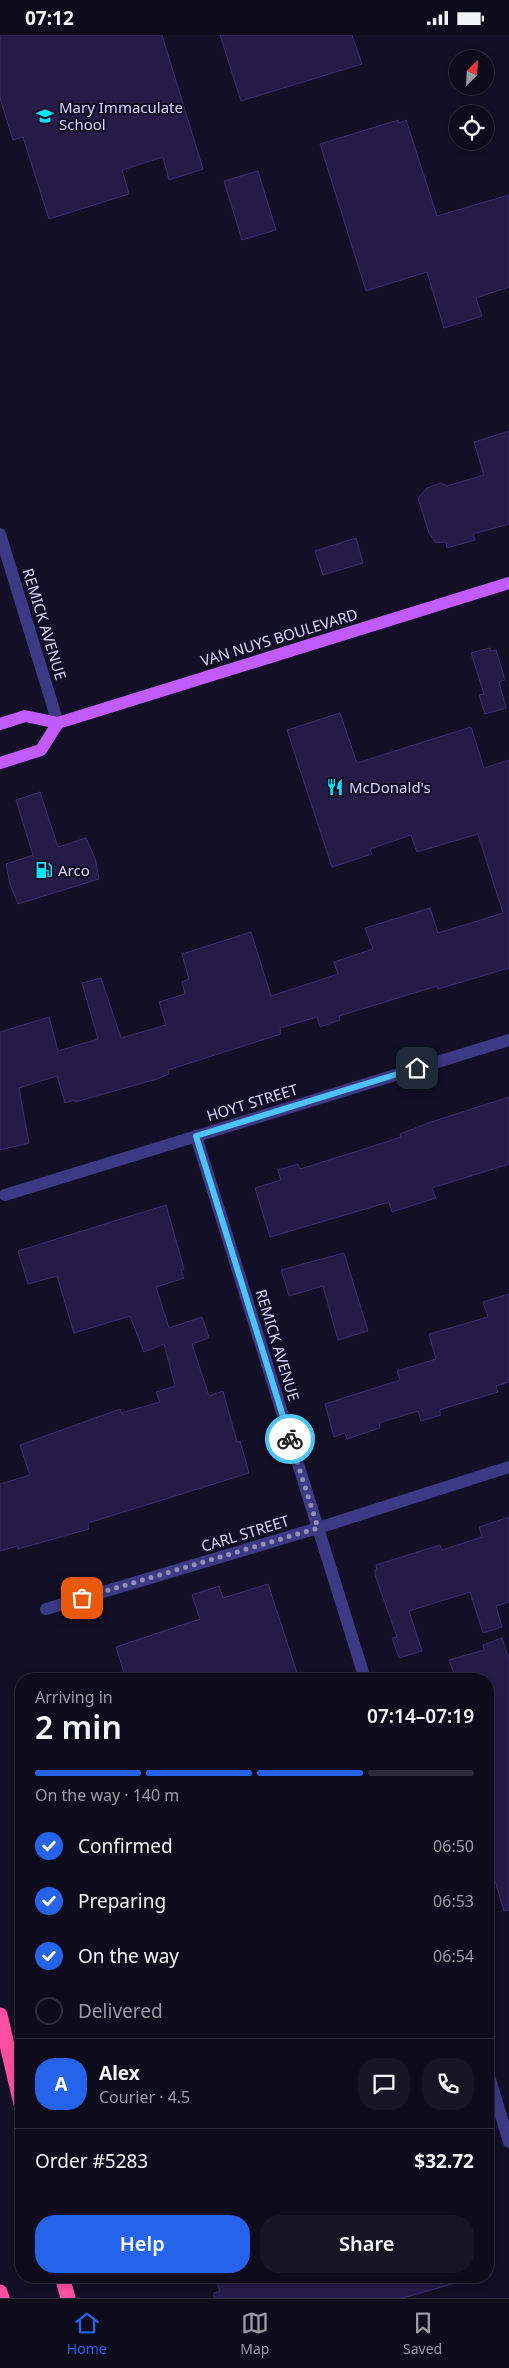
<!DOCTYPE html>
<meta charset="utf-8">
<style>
body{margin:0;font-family:"Noto Sans",sans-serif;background:#171425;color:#f1f3f6;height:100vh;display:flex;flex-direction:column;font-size:19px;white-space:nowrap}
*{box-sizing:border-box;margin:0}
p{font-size:16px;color:#9b9ba3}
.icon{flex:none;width:28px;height:28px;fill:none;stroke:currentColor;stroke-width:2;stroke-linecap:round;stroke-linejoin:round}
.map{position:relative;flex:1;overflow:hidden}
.sheet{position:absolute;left:15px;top:1638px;width:479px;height:610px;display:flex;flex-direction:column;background:#0e0b1c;border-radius:20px;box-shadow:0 2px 8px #0003,0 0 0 1px #2e2b3b}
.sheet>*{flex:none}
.needle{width:32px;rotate:24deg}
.tools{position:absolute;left:449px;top:15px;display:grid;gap:10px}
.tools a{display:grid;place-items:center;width:45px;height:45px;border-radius:50%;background:#0e0b1c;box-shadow:0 2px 8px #0003,0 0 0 1px #2e2b3b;font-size:25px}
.pin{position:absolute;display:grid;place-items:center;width:42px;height:42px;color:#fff;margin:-21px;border-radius:10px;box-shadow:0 2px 8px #0006}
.courier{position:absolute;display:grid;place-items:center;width:50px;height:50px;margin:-25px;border:4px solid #4fc3f7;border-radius:50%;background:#fff;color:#222;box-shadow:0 1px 6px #0007}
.headline em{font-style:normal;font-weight:600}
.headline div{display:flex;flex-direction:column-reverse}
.headline{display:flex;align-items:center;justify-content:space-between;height:85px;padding:0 20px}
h1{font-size:32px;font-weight:600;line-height:38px}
.bar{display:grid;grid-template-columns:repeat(4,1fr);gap:8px 5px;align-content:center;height:60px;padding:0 20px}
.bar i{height:6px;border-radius:4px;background:#2e2b3b}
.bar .selected{background:#2563eb}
.bar p{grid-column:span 4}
.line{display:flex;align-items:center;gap:12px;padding:0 20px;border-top:1px solid #2e2b3b}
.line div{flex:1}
.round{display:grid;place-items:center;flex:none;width:52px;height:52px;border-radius:20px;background:#171425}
ol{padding:0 20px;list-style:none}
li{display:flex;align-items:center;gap:15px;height:55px}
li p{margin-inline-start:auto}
li .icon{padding:5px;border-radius:50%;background:#2563eb;color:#fff;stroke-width:4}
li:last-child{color:#9b9ba3}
li i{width:28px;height:28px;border:2px solid #2e2b3b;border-radius:50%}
.cta{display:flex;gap:10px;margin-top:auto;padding:10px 20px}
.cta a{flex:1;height:58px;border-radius:20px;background:#2563eb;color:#fff;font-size:20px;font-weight:600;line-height:58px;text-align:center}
.cta a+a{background:#171425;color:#f1f3f6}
.status{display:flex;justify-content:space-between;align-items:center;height:35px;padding:0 25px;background:#0e0b1c;direction:ltr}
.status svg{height:14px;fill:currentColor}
.tab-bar{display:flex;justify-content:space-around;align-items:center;height:70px;border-top:1px solid #2e2b3b;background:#0e0b1c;font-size:14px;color:#9b9ba3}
.tab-bar a{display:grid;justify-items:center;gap:2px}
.tab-bar .selected{color:#2563eb}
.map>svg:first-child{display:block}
.building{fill:#241b47;stroke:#3b2d73}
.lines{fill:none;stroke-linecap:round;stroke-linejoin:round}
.minor{stroke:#3d3a85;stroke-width:12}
.major{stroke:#c25bff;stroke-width:12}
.highway{stroke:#ff4fa3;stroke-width:15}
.done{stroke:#948fb3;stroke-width:5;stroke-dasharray:0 9}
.route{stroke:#4fc3f7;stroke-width:6}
.labels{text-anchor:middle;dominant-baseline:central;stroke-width:4.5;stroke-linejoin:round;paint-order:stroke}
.poi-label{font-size:15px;fill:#d9d4ff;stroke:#130f26;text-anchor:start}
.street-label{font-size:15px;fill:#d9d4ff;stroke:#130f26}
</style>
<div class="status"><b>07:12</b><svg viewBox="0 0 49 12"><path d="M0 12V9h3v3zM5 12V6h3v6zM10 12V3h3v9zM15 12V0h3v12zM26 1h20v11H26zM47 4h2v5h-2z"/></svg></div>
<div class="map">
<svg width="509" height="2263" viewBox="0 0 509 2263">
<rect width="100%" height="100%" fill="#130f26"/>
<g class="building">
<polygon points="0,0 162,0 203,134 169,145 163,122 122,135 129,159 49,184 23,102 13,105 0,63"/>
<polygon points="220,0 352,0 362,29 241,66"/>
<polygon points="398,85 399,88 406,85 437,181 509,160 509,252 476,263 482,281 444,293 427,237 366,256 320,109"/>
<polygon points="258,136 276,195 242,205 224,146"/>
<polygon points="509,396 509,489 473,499 475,505 447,513 446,507 436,508 429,498 418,463 427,453 441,448 447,451 484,440 474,407"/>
<polygon points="356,503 363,528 323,540 315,516"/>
<polygon points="490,613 491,616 496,615 505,645 499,647 506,673 485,679 479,660 484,659 471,618"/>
<polygon points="340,678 357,728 471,692 484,733 509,725 509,933 438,954 437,951 339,981 340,985 320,992 317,982 280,993 281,999 168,1035 169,1039 157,1044 75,1067 75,1065 65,1068 57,1041 19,1053 29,1108 0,1115 0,997 49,982 58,1016 98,1004 82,948 101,943 121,1003 166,990 159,967 185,959 182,947 189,944 182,919 251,897 271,961 338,939 334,927 373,914 365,893 430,873 438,898 503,878 478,799 417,817 411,800 370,814 372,819 332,832 287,695"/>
<polygon points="40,757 58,812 86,803 95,823 99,844 18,869 10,849 6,829 33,820 16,765"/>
<polygon points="509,1062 509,1129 432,1153 436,1163 392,1177 389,1167 270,1202 255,1153 281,1145 278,1135 298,1129 300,1134 358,1116 401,1102 400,1099 428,1088"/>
<polygon points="166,1170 184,1234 181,1235 184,1243 156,1252 169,1293 202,1282 209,1303 192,1309 209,1361 223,1356 237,1407 240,1406 249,1438 88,1488 89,1494 18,1514 17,1511 0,1516 0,1449 30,1440 20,1410 120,1374 121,1378 160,1367 156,1357 175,1351 164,1309 144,1317 130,1281 74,1298 57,1241 28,1249 18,1216"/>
<polygon points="344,1218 368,1296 338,1305 323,1251 289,1261 281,1235"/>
<polygon points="509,1259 509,1347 496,1351 498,1357 439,1375 441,1380 421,1386 418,1376 379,1388 380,1393 347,1404 345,1398 334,1402 325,1369 400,1345 397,1336 436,1324 429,1299 488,1282 483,1267"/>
<polygon points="509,1482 509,1567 496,1571 502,1592 483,1598 470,1557 409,1576 422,1616 399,1623 392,1603 397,1602 375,1540 375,1535 377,1535 376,1530 440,1510 442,1515 482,1502 479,1492"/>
<polygon points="268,1549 299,1644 230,1644 228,1638 211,1644 126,1644 116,1612 200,1584 192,1560 219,1551 223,1563"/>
<polygon points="502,1603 509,1625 509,1875 504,1876 488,1822 488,1644 456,1644 449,1625 484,1615 483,1610"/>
<polygon points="215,2241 244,2241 245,2248 269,2241 458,2241 459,2247 403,2263 214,2263 214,2258 220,2256"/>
</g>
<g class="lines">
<g class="minor">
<polyline points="0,499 58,688"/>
<polyline points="196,1101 365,1644"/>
<polyline points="5,1160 509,1005"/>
<polyline points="46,1574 318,1493 509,1432"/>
<polyline points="488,2038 509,2107"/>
</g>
<g class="major">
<polyline points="0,689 25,681 58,688 509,548"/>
<polyline points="0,728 41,715 58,688"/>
</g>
<g class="highway">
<polyline points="0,1980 21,2069"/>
<polyline points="62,2241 68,2263"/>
<polyline points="0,2257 2,2263"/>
</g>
</g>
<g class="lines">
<polyline class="done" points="82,1563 318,1493 290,1404"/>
<polyline class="route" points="290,1404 196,1101 417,1033"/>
</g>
<defs>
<g id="school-bare" transform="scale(1.35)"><path d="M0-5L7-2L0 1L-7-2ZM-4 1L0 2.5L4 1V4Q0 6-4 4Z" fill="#00e5ff" stroke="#130f26" stroke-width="2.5" paint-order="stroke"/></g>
<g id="restaurant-bare" transform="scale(1.35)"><path d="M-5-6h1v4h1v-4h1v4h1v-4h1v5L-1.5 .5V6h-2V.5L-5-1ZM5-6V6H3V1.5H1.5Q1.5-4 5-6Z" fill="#00e5ff" stroke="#130f26" stroke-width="2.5" paint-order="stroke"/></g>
<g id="fuel-bare" transform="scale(1.35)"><path d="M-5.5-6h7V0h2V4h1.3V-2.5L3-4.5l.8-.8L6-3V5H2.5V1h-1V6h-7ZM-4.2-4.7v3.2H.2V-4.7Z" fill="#00e5ff" stroke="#130f26" stroke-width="2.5" paint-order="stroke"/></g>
</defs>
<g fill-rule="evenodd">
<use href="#school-bare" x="45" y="81"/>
<use href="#restaurant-bare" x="335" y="752"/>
<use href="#fuel-bare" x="44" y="835"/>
</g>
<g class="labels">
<g class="poi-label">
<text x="59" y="72">Mary Immaculate<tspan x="59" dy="17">School</tspan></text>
<text x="349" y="752">McDonald's</text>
<text x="58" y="835">Arco</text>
</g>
<g class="street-label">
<text transform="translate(45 589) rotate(73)">REMICK AVENUE</text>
<text transform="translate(279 602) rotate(-17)">VAN NUYS BOULEVARD</text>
<text transform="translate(252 1067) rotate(-17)">HOYT STREET</text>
<text transform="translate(278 1310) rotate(73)">REMICK AVENUE</text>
<text transform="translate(245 1498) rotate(-17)">CARL STREET</text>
</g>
</g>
</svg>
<div class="tools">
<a><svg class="needle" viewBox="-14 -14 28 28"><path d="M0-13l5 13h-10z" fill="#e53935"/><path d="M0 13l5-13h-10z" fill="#9b9ba3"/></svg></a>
<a><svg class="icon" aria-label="locate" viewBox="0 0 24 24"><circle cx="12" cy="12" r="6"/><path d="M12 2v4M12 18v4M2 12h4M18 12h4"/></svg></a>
</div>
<div class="pin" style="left:82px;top:1563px;background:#ea580c"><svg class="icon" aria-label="bag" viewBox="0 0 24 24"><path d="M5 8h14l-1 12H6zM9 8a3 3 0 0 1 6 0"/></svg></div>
<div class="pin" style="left:417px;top:1033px;background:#1f2937"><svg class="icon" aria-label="home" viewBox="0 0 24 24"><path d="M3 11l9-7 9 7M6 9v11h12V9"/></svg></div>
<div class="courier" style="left:290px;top:1404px"><svg class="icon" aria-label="bike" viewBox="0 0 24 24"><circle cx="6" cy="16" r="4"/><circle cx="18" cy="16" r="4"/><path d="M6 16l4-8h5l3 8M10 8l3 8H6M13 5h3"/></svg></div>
<section class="sheet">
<div class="headline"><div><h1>2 min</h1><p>Arriving in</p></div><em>07:14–07:19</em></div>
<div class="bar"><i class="selected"></i><i class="selected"></i><i class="selected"></i><i></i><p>On the way · 140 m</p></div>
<ol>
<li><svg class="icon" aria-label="check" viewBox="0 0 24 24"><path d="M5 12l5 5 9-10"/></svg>Confirmed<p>06:50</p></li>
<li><svg class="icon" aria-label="check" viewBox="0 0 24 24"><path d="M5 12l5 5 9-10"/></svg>Preparing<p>06:53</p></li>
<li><svg class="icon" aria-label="check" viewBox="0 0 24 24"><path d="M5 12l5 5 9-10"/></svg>On the way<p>06:54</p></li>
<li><i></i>Delivered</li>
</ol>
<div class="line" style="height:90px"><b class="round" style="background:#2563eb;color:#fff">A</b><div><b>Alex</b><p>Courier · 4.5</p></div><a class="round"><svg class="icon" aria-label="chat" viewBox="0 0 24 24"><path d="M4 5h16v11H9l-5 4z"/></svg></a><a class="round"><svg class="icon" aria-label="phone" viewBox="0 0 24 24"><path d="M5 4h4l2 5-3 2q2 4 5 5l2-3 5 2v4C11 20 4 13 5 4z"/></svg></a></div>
<div class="line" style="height:65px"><div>Order #5283</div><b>$32.72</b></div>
<div class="cta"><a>Help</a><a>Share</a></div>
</section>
</div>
<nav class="tab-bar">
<a class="selected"><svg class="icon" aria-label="home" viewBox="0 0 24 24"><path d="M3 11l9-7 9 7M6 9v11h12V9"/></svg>Home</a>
<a><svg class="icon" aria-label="map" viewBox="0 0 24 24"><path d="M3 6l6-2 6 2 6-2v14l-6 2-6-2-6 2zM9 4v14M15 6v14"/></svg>Map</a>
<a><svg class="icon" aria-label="saved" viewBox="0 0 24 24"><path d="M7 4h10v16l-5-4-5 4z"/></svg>Saved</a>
</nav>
